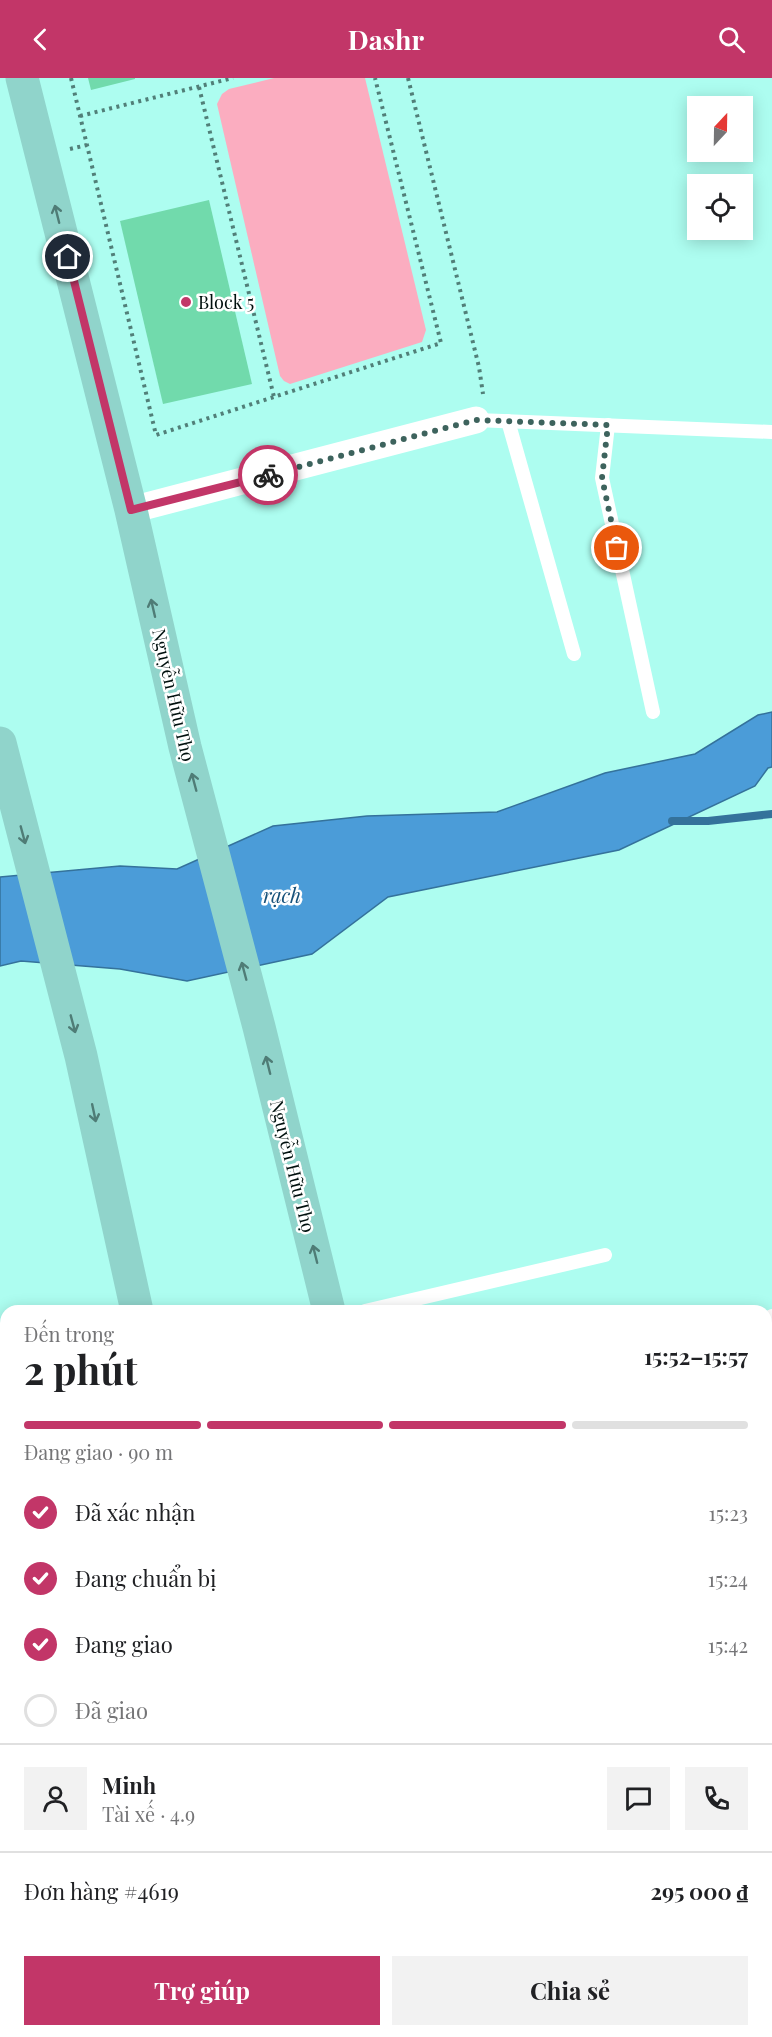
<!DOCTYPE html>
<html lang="vi">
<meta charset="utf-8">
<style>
body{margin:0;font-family:"Playfair Display",serif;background:#f2f2f2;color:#202124;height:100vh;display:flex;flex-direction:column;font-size:22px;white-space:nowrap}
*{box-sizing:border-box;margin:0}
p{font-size:20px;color:#757577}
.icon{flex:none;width:33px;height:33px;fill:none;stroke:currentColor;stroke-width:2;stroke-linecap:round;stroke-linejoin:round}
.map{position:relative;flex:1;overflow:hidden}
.side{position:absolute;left:0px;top:1227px;width:772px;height:732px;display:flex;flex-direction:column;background:#fff;border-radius:18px 18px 0 0;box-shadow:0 3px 15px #0003}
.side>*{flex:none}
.needle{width:39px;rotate:22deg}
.controls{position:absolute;left:687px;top:18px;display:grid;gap:12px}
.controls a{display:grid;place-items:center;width:66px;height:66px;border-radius:0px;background:#fff;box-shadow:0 3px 15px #0003;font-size:30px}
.pin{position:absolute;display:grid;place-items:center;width:51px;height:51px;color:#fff;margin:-26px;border:3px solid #fff;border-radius:50%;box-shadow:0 2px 6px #0007}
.courier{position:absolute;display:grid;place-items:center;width:60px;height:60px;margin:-30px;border:4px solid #c23668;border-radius:50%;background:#fff;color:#222;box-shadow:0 2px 8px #0007}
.head em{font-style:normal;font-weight:700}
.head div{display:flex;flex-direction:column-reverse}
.head{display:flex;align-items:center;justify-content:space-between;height:102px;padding:0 24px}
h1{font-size:39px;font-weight:700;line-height:45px}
.bar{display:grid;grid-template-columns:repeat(4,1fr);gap:9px 6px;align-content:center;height:72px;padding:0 24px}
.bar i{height:8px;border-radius:4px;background:#e0e0e0}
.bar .active{background:#c23668}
.bar p{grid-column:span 4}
.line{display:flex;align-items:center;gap:15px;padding:0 24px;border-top:2px solid #e0e0e0}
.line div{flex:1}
.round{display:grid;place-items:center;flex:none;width:63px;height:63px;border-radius:0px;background:#f2f2f2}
ol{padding:0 24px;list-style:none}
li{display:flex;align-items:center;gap:18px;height:66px}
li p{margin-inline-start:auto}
li .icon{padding:6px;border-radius:50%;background:#c23668;color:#fff;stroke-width:4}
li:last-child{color:#757577}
li i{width:33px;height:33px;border:3px solid #e0e0e0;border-radius:50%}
.action{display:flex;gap:12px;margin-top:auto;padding:12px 24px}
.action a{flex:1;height:69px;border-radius:0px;background:#c23668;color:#fff;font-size:24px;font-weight:700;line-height:69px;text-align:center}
.action a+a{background:#f2f2f2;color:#202124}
header{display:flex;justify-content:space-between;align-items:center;height:78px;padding:0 24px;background:#c23668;color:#fff;font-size:27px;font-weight:700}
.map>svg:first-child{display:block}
.green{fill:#fbadc0}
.water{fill:#4b9cd8;stroke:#34729b;stroke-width:1.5}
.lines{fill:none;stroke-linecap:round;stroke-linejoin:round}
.stream{stroke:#34729b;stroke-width:8}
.building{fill:#71daac}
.path{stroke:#517f78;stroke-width:4;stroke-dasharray:3 4.5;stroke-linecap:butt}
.service{stroke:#fff;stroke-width:14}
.minor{stroke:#fff;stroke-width:27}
.primary{stroke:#90d4cb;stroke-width:33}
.oneway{stroke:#4f7c76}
.done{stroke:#3d635d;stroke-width:6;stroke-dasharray:0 10.8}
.route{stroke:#c23668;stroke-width:8}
.poi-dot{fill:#c23668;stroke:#fff;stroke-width:2}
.labels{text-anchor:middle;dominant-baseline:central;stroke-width:5;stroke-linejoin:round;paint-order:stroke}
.poi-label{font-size:18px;fill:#00100e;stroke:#fff;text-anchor:start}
.street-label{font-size:18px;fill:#00100e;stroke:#fff}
.water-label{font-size:20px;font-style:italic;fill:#16517a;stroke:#fff}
</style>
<header><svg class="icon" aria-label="back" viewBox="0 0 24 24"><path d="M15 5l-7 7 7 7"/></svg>Dashr<svg class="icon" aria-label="search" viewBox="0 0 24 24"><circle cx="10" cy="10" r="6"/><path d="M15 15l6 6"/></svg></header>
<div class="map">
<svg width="772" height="1959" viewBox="0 0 772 1959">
<rect width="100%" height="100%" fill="#adfdf0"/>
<g class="green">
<polygon points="274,0 365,0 426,252 422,264 290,306 284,303 280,298 217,26 222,16 229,11"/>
<polygon points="772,1839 772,1959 711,1959 709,1953 766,1953 766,1841"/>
</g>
<polygon class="water" points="772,634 772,689 768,690 755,708 619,772 388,819 312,876 187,903 120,891 21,883 0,888 0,799 120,788 177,791 273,748 367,738 497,734 605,695 695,676 758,637"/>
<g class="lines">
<polyline class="stream" points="672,743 708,743 772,736"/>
</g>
<g class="building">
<polygon points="88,0 135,0 135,1 91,12"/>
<polygon points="209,122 252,306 163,326 120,143"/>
<polygon points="6,1733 6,1861 0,1861 0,1735"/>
<polygon points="772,1733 772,1823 766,1824 766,1734"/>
<polygon points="6,1899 6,1953 99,1953 99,1959 0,1959 0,1900"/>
<polygon points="583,1953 651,1953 652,1959 584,1959"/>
</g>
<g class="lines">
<g class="path">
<polyline points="71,0 156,357 441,265 375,0"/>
<polyline points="408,0 479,289 483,316"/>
<polyline points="199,9 274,319"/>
<polyline points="80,38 233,0"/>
<polyline points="70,71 87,67"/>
<polyline points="766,1849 772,1849"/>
</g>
<g class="service">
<polyline points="476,342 772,354"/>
<polyline points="508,343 574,576"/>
<polyline points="608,347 602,400 653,634"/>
<polyline points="365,1233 605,1177"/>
<polyline points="766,1241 772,1238"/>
<polyline points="766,1463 772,1482"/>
</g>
<g class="minor">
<polyline points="131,432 476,342"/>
<polyline points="766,1330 772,1332"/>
</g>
<g class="primary">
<polyline points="22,0 131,432 185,669 259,949 329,1233"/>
<polyline points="0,665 81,978 137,1233"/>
<polyline points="304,1953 306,1959"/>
<polyline points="506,1953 508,1959"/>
</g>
</g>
<defs><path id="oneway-shaft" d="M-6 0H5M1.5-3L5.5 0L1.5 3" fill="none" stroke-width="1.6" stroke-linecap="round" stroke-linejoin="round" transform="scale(1.5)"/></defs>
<g class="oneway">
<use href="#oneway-shaft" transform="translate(57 136) rotate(-104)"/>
<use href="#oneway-shaft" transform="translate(153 530) rotate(-103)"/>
<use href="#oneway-shaft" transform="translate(194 704) rotate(-105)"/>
<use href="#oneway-shaft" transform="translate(23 757) rotate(75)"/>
<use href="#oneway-shaft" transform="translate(244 893) rotate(-105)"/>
<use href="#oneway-shaft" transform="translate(73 946) rotate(75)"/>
<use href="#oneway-shaft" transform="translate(268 987) rotate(-104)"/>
<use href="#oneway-shaft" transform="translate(94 1035) rotate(78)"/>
<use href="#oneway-shaft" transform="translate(315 1176) rotate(-104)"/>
</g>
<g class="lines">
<polyline class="done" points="268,397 476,342 608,347 602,400 617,470"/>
<polyline class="route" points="68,179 131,432 268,397"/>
</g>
<circle class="poi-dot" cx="186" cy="224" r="6"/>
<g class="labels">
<g class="poi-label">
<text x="198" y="224">Block 5</text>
</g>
<g class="street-label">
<text transform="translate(174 617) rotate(77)">Nguyễn Hữu Thọ</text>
<text transform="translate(293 1088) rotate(76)">Nguyễn Hữu Thọ</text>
</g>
<g class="water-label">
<text x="282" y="816">rạch</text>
</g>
</g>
</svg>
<div class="controls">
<a><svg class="needle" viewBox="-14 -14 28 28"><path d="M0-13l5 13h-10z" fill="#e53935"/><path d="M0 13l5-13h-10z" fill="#757577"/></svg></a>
<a><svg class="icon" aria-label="locate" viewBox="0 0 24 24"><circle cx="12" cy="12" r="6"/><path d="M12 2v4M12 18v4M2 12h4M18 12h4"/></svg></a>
</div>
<div class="pin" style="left:617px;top:470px;background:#ea580c"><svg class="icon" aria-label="bag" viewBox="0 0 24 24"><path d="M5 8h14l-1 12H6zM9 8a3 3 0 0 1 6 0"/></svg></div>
<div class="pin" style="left:68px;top:179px;background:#1f2937"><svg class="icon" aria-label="home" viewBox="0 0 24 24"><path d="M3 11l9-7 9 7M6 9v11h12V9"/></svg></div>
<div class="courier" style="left:268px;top:397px"><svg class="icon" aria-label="bike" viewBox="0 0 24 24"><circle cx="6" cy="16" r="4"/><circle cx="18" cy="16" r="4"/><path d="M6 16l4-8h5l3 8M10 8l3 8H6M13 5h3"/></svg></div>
<section class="side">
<div class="head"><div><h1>2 phút</h1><p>Đến trong</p></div><em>15:52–15:57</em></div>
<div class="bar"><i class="active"></i><i class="active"></i><i class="active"></i><i></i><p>Đang giao · 90 m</p></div>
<ol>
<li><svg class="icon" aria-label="check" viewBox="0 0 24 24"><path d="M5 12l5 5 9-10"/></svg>Đã xác nhận<p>15:23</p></li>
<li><svg class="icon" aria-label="check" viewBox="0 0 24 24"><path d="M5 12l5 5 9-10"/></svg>Đang chuẩn bị<p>15:24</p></li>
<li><svg class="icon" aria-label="check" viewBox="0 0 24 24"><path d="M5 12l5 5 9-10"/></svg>Đang giao<p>15:42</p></li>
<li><i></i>Đã giao</li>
</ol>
<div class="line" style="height:108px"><a class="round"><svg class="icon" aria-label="person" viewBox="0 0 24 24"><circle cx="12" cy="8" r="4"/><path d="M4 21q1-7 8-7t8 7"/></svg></a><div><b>Minh</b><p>Tài xế · 4.9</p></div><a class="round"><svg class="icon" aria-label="chat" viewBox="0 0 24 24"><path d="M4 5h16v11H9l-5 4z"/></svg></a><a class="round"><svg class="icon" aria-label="phone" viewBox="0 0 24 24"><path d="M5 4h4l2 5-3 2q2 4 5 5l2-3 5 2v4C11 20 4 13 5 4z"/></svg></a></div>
<div class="line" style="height:78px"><div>Đơn hàng #4619</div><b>295 000 ₫</b></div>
<div class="action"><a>Trợ giúp</a><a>Chia sẻ</a></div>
</section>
</div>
